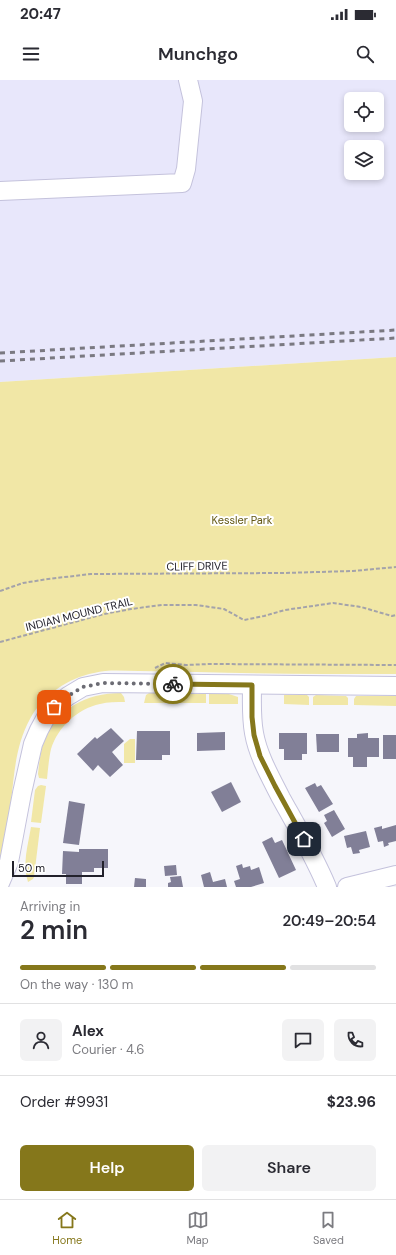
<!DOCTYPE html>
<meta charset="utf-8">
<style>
body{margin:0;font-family:"DM Sans",sans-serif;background:#f2f2f3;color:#2b2b33;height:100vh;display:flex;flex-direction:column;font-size:15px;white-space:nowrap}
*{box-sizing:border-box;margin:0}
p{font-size:13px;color:#7c7c81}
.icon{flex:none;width:22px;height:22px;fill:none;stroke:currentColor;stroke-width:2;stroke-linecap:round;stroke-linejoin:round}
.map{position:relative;height:807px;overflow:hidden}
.details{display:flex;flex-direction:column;background:#fff;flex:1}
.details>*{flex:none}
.tools{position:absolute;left:344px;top:12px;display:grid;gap:8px}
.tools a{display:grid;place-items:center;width:40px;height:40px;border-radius:6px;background:#fff;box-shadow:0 2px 6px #0003;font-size:20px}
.scale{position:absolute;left:12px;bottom:10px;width:92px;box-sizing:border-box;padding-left:4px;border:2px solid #22212b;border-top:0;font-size:11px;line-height:14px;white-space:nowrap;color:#22212b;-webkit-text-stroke:3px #fff;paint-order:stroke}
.pin{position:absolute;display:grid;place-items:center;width:34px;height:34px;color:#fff;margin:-17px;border-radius:8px;box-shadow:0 2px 6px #0006}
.courier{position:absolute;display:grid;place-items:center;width:40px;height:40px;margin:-20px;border:3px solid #85771b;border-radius:50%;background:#fff;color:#222;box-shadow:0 1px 5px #0007}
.head em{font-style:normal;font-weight:600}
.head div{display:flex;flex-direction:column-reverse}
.head{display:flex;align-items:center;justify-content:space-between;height:68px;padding:0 20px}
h1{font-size:26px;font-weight:600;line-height:30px}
.bar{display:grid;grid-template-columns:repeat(4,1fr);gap:6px 4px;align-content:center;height:48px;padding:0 20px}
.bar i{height:5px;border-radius:3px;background:#e1e1e2}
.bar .selected{background:#85771b}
.bar p{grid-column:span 4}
.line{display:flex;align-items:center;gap:10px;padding:0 20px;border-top:1px solid #e1e1e2}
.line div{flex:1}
.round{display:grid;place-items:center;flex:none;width:42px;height:42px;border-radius:6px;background:#f2f2f3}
.cta{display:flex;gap:8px;margin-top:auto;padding:8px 20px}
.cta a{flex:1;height:46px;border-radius:6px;background:#85771b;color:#fff;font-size:16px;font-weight:600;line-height:46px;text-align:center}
.cta a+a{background:#f2f2f3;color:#2b2b33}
.status{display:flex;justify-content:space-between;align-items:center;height:28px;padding:0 20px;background:#fff;direction:ltr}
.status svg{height:11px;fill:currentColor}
header{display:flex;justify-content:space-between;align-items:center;height:52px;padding:0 20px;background:#fff;font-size:18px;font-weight:600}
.menu{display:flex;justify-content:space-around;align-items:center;height:56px;border-top:1px solid #e1e1e2;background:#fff;font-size:11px;color:#7c7c81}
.menu a{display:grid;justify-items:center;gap:2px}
.menu .selected{color:#85771b}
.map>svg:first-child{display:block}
.built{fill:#e8e7fb;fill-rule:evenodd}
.green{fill:#f1e7a6}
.building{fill:#817f97}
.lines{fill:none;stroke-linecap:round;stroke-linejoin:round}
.minor-casing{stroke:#c4c2dc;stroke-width:20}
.path{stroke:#a4a3aa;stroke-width:2;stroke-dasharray:4 2;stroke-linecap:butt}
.minor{stroke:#fff;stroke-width:18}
.rail{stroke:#7a7981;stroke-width:3;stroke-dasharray:5 5;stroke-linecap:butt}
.done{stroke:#6c6c74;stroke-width:4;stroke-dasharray:0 7.2}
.route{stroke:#85771b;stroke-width:5}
.labels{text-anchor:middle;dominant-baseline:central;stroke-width:4;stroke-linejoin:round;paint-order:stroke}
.park-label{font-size:11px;fill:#635814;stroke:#fff}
.street-label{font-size:11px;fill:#22212b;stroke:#fff}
</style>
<div class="status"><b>20:47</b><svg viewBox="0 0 49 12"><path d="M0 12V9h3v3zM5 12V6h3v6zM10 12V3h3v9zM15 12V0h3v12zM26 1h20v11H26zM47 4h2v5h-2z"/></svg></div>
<header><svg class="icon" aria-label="menu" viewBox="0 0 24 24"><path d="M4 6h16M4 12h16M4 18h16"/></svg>Munchgo<svg class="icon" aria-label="search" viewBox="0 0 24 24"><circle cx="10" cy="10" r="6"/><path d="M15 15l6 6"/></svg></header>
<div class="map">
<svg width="396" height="807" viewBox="0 0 396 807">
<rect width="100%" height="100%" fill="#f6f6fb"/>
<path class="built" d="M0,0H396V277L0,302ZM351,19H377V45H351ZM351,67H377V93H351Z"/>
<g class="green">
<path d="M396,277V594C330,594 263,594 197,592C178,592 159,591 139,591C124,591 109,589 94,593C68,598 43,615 30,639C11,673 14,716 7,753C5,763 2,773 0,783V302Z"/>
<path d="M121,613L124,617L125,622C116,622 108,622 100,624C77,629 58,647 51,669C49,678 48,689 47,699L39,698L38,694C39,684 40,674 43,664C55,629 86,613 121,613Z"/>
<polygon points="149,613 169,613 173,618 173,623 144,623 146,615"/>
<path d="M184,614H206V623H178C178,618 179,615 184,614Z"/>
<polygon points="209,614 229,614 238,617 238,624 209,624"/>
<polygon points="284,615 307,615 309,617 309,625 284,624"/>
<polygon points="316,615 346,616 348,618 348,625 313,625 313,617"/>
<polygon points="356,616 396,616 396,626 354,625 354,619"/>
<polygon points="130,659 135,659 135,683 124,683 124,664"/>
<polygon points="41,705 46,706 41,743 31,742 35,710 38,706"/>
<path d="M31,747L40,748L34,797L33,799L28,802C22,784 28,765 31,747Z"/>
</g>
<g class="building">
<polygon points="111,648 124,661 112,672 123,685 110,697 98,685 93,691 77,674 95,657 97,659"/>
<polygon points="137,651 170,651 170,675 162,675 162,680 136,680"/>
<polygon points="225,652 225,670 197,671 197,653"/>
<polygon points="279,653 307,653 307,674 302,674 302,680 284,680 284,669 279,669"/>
<polygon points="368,653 368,658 379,658 379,677 367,677 367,687 353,687 353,677 348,677 348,658 357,658 357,654"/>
<polygon points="316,654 339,654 339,672 317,672"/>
<rect x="383" y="655" width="13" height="24"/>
<polygon points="231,702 241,722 222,732 211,712"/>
<polygon points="315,703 317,707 321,705 333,724 319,732 305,708"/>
<polygon points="69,721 85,724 79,765 63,763"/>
<polygon points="334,730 345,749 332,757 324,743 327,741 324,735"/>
<polygon points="396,745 396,761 388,763 389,765 384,767 383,761 378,762 374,748 382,746 382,749"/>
<polygon points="366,751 370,767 359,770 360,773 353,774 351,767 347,768 344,756"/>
<polygon points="272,757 275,763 282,760 296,790 279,798 262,762"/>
<polygon points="79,769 108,769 108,788 94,788 94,792 82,792 82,804 66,804 66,794 62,794 63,771 79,772"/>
<polygon points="242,784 243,788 250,786 251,790 259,787 264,803 251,807 236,807 234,801 240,799 236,786"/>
<polygon points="176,785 177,795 165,796 164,786"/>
<polygon points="210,792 213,802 225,799 227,807 204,807 201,795"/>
<polygon points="181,796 183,807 168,807 168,803 171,802 170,797"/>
<polygon points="135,798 146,799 146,807 134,807"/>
</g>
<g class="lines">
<g class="minor-casing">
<g id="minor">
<polyline points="0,111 182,103 186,89 193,21 188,0"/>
<path d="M252,605C252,621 251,637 254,653C258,676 271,698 281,718C297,747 314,776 327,807"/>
<polyline points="0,803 9,782 22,713 33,664 39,650 45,639 54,627 68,616 83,607 103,603 396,606"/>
<polyline points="347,807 396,795"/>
</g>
</g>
<g class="path">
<polyline points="0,511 23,503 48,499 91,494 283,493 353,491 396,487"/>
<polyline points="0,562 104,534 131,529 162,525 196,525 224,529 244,540 264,536 285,530 333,523 361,527 392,536 396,535"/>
<polyline points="155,588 165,583 186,585 210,584 396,585"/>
</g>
<use href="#minor" class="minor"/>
<g class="rail">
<polyline points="0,273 396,250"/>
<polyline points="0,281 396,258"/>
</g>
</g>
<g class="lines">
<polyline class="done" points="54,627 68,616 83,607 103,603 173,604"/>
<polyline class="route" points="173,604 252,605 252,637 254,655 260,676 275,706 304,759"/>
</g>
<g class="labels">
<g class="park-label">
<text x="242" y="440">Kessler Park</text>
</g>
<g class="street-label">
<text transform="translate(197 486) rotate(-1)">CLIFF DRIVE</text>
<text transform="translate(79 534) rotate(-14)">INDIAN MOUND TRAIL</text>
</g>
</g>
</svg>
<div class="tools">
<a><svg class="icon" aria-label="locate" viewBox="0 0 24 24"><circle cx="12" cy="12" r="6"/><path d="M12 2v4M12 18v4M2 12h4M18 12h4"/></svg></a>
<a><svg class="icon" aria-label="layers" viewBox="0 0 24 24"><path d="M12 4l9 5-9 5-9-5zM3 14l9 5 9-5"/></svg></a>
</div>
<div class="scale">50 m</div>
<div class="pin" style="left:54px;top:627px;background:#ea580c"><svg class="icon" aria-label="bag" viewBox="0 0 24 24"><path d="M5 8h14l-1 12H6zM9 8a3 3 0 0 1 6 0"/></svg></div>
<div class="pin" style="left:304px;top:759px;background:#1f2937"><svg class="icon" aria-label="home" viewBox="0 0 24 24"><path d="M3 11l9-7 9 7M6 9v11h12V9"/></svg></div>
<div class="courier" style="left:173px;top:604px"><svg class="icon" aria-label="bike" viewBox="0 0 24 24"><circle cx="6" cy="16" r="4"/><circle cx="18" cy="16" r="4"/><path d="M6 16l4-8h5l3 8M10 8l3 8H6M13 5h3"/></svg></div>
</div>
<section class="details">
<div class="head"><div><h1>2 min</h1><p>Arriving in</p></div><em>20:49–20:54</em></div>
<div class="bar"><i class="selected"></i><i class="selected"></i><i class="selected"></i><i></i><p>On the way · 130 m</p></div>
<div class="line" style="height:72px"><a class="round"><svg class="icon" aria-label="person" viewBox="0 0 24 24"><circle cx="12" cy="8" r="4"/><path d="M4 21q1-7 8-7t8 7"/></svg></a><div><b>Alex</b><p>Courier · 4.6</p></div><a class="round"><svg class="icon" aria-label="chat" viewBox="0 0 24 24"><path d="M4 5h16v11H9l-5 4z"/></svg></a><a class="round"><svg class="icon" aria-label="phone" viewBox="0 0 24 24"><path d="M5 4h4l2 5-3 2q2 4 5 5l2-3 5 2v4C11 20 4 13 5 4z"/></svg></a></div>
<div class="line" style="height:52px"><div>Order #9931</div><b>$23.96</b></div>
<div class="cta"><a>Help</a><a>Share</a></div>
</section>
<nav class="menu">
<a class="selected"><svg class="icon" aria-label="home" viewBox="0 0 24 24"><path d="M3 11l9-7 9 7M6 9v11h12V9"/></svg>Home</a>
<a><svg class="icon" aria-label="map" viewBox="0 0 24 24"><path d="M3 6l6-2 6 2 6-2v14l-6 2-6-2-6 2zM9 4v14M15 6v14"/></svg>Map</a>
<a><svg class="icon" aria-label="saved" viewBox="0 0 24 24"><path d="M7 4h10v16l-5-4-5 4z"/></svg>Saved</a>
</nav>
